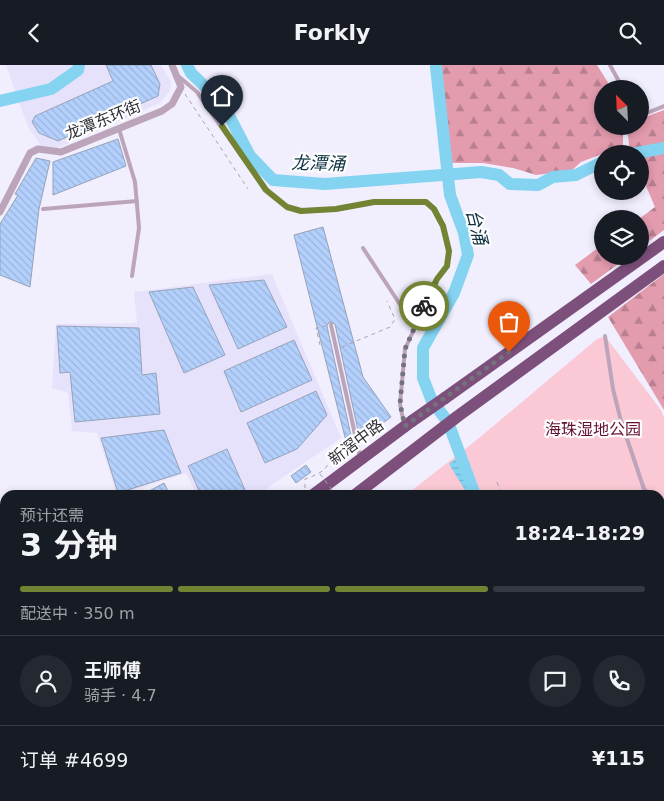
<!DOCTYPE html>
<html lang="zh">
<meta charset="utf-8">
<style>
body{margin:0;font-family:"DejaVu Sans","Noto Sans SC",sans-serif;background:#242831;color:#f1f3f6;height:100vh;display:flex;flex-direction:column;font-size:19px;white-space:nowrap}
*{box-sizing:border-box;margin:0}
p{font-size:16px;color:#9ea1a6}
.icon{flex:none;width:28px;height:28px;fill:none;stroke:currentColor;stroke-width:2;stroke-linecap:round;stroke-linejoin:round}
.map{position:relative;flex:1;overflow:hidden}
.drawer{position:absolute;left:0px;top:425px;width:665px;height:311px;display:flex;flex-direction:column;background:#171b24;border-radius:15px 15px 0 0;box-shadow:0 2px 8px #0003}
.drawer>*{flex:none}
.needle{width:32px;rotate:336deg}
.controls{position:absolute;left:594px;top:15px;display:grid;gap:10px}
.controls a{display:grid;place-items:center;width:55px;height:55px;border-radius:50%;background:#171b24;box-shadow:0 2px 8px #0003;font-size:25px}
.pin{position:absolute;display:grid;place-items:center;width:42px;height:42px;color:#fff;margin:-51px -21px;border-radius:50% 50% 50% 0;rotate:-45deg;box-shadow:0 0 5px #0007}
.pin .icon{rotate:45deg}
.courier{position:absolute;display:grid;place-items:center;width:50px;height:50px;margin:-25px;border:4px solid #728434;border-radius:50%;background:#fff;color:#222;box-shadow:0 1px 6px #0007}
.summary em{font-style:normal;font-weight:700}
.summary div{display:flex;flex-direction:column-reverse}
.summary{display:flex;align-items:center;justify-content:space-between;height:85px;padding:0 20px}
h1{font-size:32px;font-weight:700;line-height:38px}
.bar{display:grid;grid-template-columns:repeat(4,1fr);gap:8px 5px;align-content:center;height:60px;padding:0 20px}
.bar i{height:6px;border-radius:4px;background:#363941}
.bar .current{background:#728434}
.bar p{grid-column:span 4}
.line{display:flex;align-items:center;gap:12px;padding:0 20px;border-top:1px solid #363941}
.line div{flex:1}
.round{display:grid;place-items:center;flex:none;width:52px;height:52px;border-radius:26px;background:#242831}
header{display:flex;justify-content:space-between;align-items:center;height:65px;padding:0 20px;background:#171b24;font-size:22px;font-weight:700}
.map>svg:first-child{display:block}
.built{fill:#e7e2fc}
.forest{fill:url(#forest-firs)}
.green{fill:#fac9d5}
.water{fill:url(#water-rules)}
.lines{fill:none;stroke-linecap:round;stroke-linejoin:round}
.stream{stroke:#84d3f1;stroke-width:2}
.river{stroke:#84d3f1;stroke-width:12}
.building{fill:url(#building-back-hatch);stroke:#96a3b8}
.path{stroke:#a6a4b1;stroke-width:1;stroke-dasharray:4 4;stroke-linecap:butt}
.lane{stroke:#bca5bb;stroke-width:4}
.street{stroke:#bca5bb;stroke-width:7}
.highway{stroke:#7d4f7b;stroke-width:12}
.path-bridge{stroke:#a6a4b1;stroke-width:1;stroke-dasharray:4 4;stroke-linecap:butt}
.highway-bridge{stroke:#7d4f7b;stroke-width:12}
.done{stroke:#74727d;stroke-width:5;stroke-dasharray:0 9}
.route{stroke:#728434;stroke-width:6}
.labels{text-anchor:middle;dominant-baseline:central;stroke-width:4.5;stroke-linejoin:round;paint-order:stroke}
.street-label{font-size:16px;fill:#302f38;stroke:#fefefe}
.park-label{font-size:16px;fill:#631031;stroke:#fefefe}
.water-label{font-size:18px;font-style:italic;fill:#0e3340;stroke:#fefefe}
</style>
<header><svg class="icon" aria-label="back" viewBox="0 0 24 24"><path d="M15 5l-7 7 7 7"/></svg>Forkly<svg class="icon" aria-label="search" viewBox="0 0 24 24"><circle cx="10" cy="10" r="6"/><path d="M15 15l6 6"/></svg></header>
<div class="map">
<svg width="664" height="736" viewBox="0 0 664 736">
<defs>
<pattern id="forest-firs" width="22" height="20" patternUnits="userSpaceOnUse" patternTransform="scale(1.25)"><rect width="22" height="20" fill="#e39bae"/><path d="M5 1l3.5 6h-7zM16 11l3.5 6h-7z" fill="#b87f8f"/></pattern>
<pattern id="water-rules" width="6" height="5" patternUnits="userSpaceOnUse" patternTransform="scale(1.25)"><rect width="6" height="5" fill="#84d3f1"/><path d="M0 2.5h6" fill="none" stroke="#72b5cf"/></pattern>
<pattern id="building-back-hatch" width="6" height="6" patternUnits="userSpaceOnUse" patternTransform="scale(1.25)"><rect width="6" height="6" fill="#b3d0fd"/><path d="M-1 5l2 2M0 0l6 6M5-1l2 2" fill="none" stroke="#9ab3da"/></pattern>
</defs>
<rect width="100%" height="100%" fill="#f1eefe"/>
<g class="built">
<polygon points="6,0 161,0 171,17 170,26 160,38 55,84 42,82 28,62"/>
<polygon points="272,209 341,373 257,430 197,430 186,408 117,430 97,368 72,366 68,328 52,323 56,259 137,258 134,227"/>
</g>
<g class="forest">
<polygon points="441,0 597,0 612,24 602,24 602,61 623,61 623,84 602,89 581,97 571,106 536,110 513,103 483,98 452,98"/>
<polygon points="664,45 664,165 640,183 639,154 655,142 640,107 640,89 630,89 627,61 640,61 640,54"/>
<polygon points="602,180 602,191 629,191 591,219 575,200"/>
<polygon points="664,209 664,345 608,252"/>
</g>
<polygon class="green" points="605,271 661,345 664,352 664,736 244,736 243,731 660,731 660,430 406,430 479,373 597,274"/>
<g class="water">
<polygon points="462,389 478,430 468,430 449,399"/>
<polygon points="302,731 401,731 403,733 401,736 306,736"/>
</g>
<g class="lines">
<polyline class="stream" points="436,731 440,736"/>
<g class="river">
<polyline points="187,0 191,8 223,39 250,91 273,115 325,119 481,107 499,110 510,119 538,120 553,112 576,110 602,97"/>
<polyline points="436,2 450,130 464,168 468,190 454,228 423,283 423,313 432,336 448,357 475,430"/>
<polyline points="0,36 51,24 78,5 79,0"/>
<polyline points="632,89 664,83"/>
</g>
</g>
<g class="building">
<polygon points="106,0 151,0 160,19 158,31 58,76 39,68 32,57 35,51 113,16"/>
<polygon points="118,74 126,101 53,130 53,97"/>
<polygon points="36,93 50,96 39,144 30,222 0,210 0,159 18,130 15,129"/>
<polygon points="323,162 363,312 391,352 360,375 335,259 329,257 327,261 353,380 348,384 294,170"/>
<polygon points="264,215 287,262 238,284 209,220"/>
<polygon points="193,222 225,290 184,308 149,227"/>
<polygon points="57,261 139,263 142,310 156,308 160,349 75,357 70,307 60,308"/>
<polygon points="294,275 312,315 241,347 224,306"/>
<polygon points="316,326 327,350 297,384 265,398 247,358"/>
<polygon points="164,365 181,408 118,428 101,373"/>
<polygon points="227,384 245,425 234,430 201,430 188,401"/>
<polygon points="306,400 311,407 296,418 291,411"/>
<polygon points="164,418 170,430 142,430"/>
</g>
<g class="lines">
<g class="path">
<polyline points="185,29 248,124"/>
<polyline points="320,280 316,263 326,261"/>
<polyline points="342,282 390,262 395,254 387,236"/>
<polyline points="497,417 502,430"/>
<polyline points="430,427 433,430"/>
<polyline points="403,731 407,736"/>
</g>
<g class="lane">
<polyline points="610,0 623,24"/>
<polyline points="177,10 197,27 265,125 287,142 301,146 336,144 374,137 426,137 434,144 443,161 449,186 447,201 437,214 405,284 400,339 404,359"/>
<polyline points="640,48 642,50 664,41"/>
<polyline points="119,64 135,117 139,163 132,211"/>
<polyline points="43,144 137,136"/>
<polyline points="363,183 405,247 419,252"/>
<polyline points="331,260 360,392"/>
<polyline points="605,271 613,324 621,356 644,424 650,430"/>
<polyline points="660,440 664,441"/>
<polyline points="660,687 664,687"/>
<polyline points="196,731 197,736"/>
<polyline points="260,731 261,736"/>
<polyline points="282,731 284,736"/>
<polyline points="594,731 599,736"/>
<polyline points="131,736 141,731"/>
<polyline points="433,736 446,731"/>
<polyline points="521,736 524,731"/>
</g>
<polyline class="street" points="0,147 30,88 38,84 61,87 162,46 172,39 181,22 172,0"/>
<g class="highway">
<polyline points="445,333 664,177"/>
<polyline points="313,430 412,356"/>
<polyline points="355,430 458,351 664,201"/>
<polyline points="0,670 5,666"/>
<polyline points="0,693 5,690"/>
</g>
<g class="path-bridge">
<polyline points="320,409 336,430"/>
<path d="M305,423V414C316,410 326,407 330,395L336,398"/>
</g>
<polyline class="highway-bridge" points="412,356 445,333"/>
</g>
<g class="lines">
<polyline class="done" points="424,241 405,284 400,339 405,361 509,287"/>
<polyline class="route" points="222,61 266,125 287,142 301,146 336,144 374,137 426,137 434,144 443,161 449,186 447,201 437,214 424,241"/>
</g>
<g class="labels">
<g class="street-label">
<text transform="translate(103 55) rotate(-22)">龙潭东环街</text>
<text transform="translate(356 377) rotate(-37)">新滘中路</text>
</g>
<g class="park-label">
<text x="593" y="364">海珠湿地公园</text>
</g>
<g class="water-label">
<text transform="translate(318 98) rotate(1)">龙潭涌</text>
<text transform="translate(477 162) rotate(76)">台涌</text>
</g>
</g>
</svg>
<div class="controls">
<a><svg class="needle" viewBox="-14 -14 28 28"><path d="M0-13l5 13h-10z" fill="#e53935"/><path d="M0 13l5-13h-10z" fill="#9ea1a6"/></svg></a>
<a><svg class="icon" aria-label="locate" viewBox="0 0 24 24"><circle cx="12" cy="12" r="6"/><path d="M12 2v4M12 18v4M2 12h4M18 12h4"/></svg></a>
<a><svg class="icon" aria-label="layers" viewBox="0 0 24 24"><path d="M12 4l9 5-9 5-9-5zM3 14l9 5 9-5"/></svg></a>
</div>
<div class="pin" style="left:509px;top:287px;background:#ea580c"><svg class="icon" aria-label="bag" viewBox="0 0 24 24"><path d="M5 8h14l-1 12H6zM9 8a3 3 0 0 1 6 0"/></svg></div>
<div class="pin" style="left:222px;top:61px;background:#1f2937"><svg class="icon" aria-label="home" viewBox="0 0 24 24"><path d="M3 11l9-7 9 7M6 9v11h12V9"/></svg></div>
<div class="courier" style="left:424px;top:241px"><svg class="icon" aria-label="bike" viewBox="0 0 24 24"><circle cx="6" cy="16" r="4"/><circle cx="18" cy="16" r="4"/><path d="M6 16l4-8h5l3 8M10 8l3 8H6M13 5h3"/></svg></div>
<section class="drawer">
<div class="summary"><div><h1>3 分钟</h1><p>预计还需</p></div><em>18:24–18:29</em></div>
<div class="bar"><i class="current"></i><i class="current"></i><i class="current"></i><i></i><p>配送中 · 350 m</p></div>
<div class="line" style="height:90px"><a class="round"><svg class="icon" aria-label="person" viewBox="0 0 24 24"><circle cx="12" cy="8" r="4"/><path d="M4 21q1-7 8-7t8 7"/></svg></a><div><b>王师傅</b><p>骑手 · 4.7</p></div><a class="round"><svg class="icon" aria-label="chat" viewBox="0 0 24 24"><path d="M4 5h16v11H9l-5 4z"/></svg></a><a class="round"><svg class="icon" aria-label="phone" viewBox="0 0 24 24"><path d="M5 4h4l2 5-3 2q2 4 5 5l2-3 5 2v4C11 20 4 13 5 4z"/></svg></a></div>
<div class="line" style="height:65px"><div>订单 #4699</div><b>¥115</b></div>
</section>
</div>
